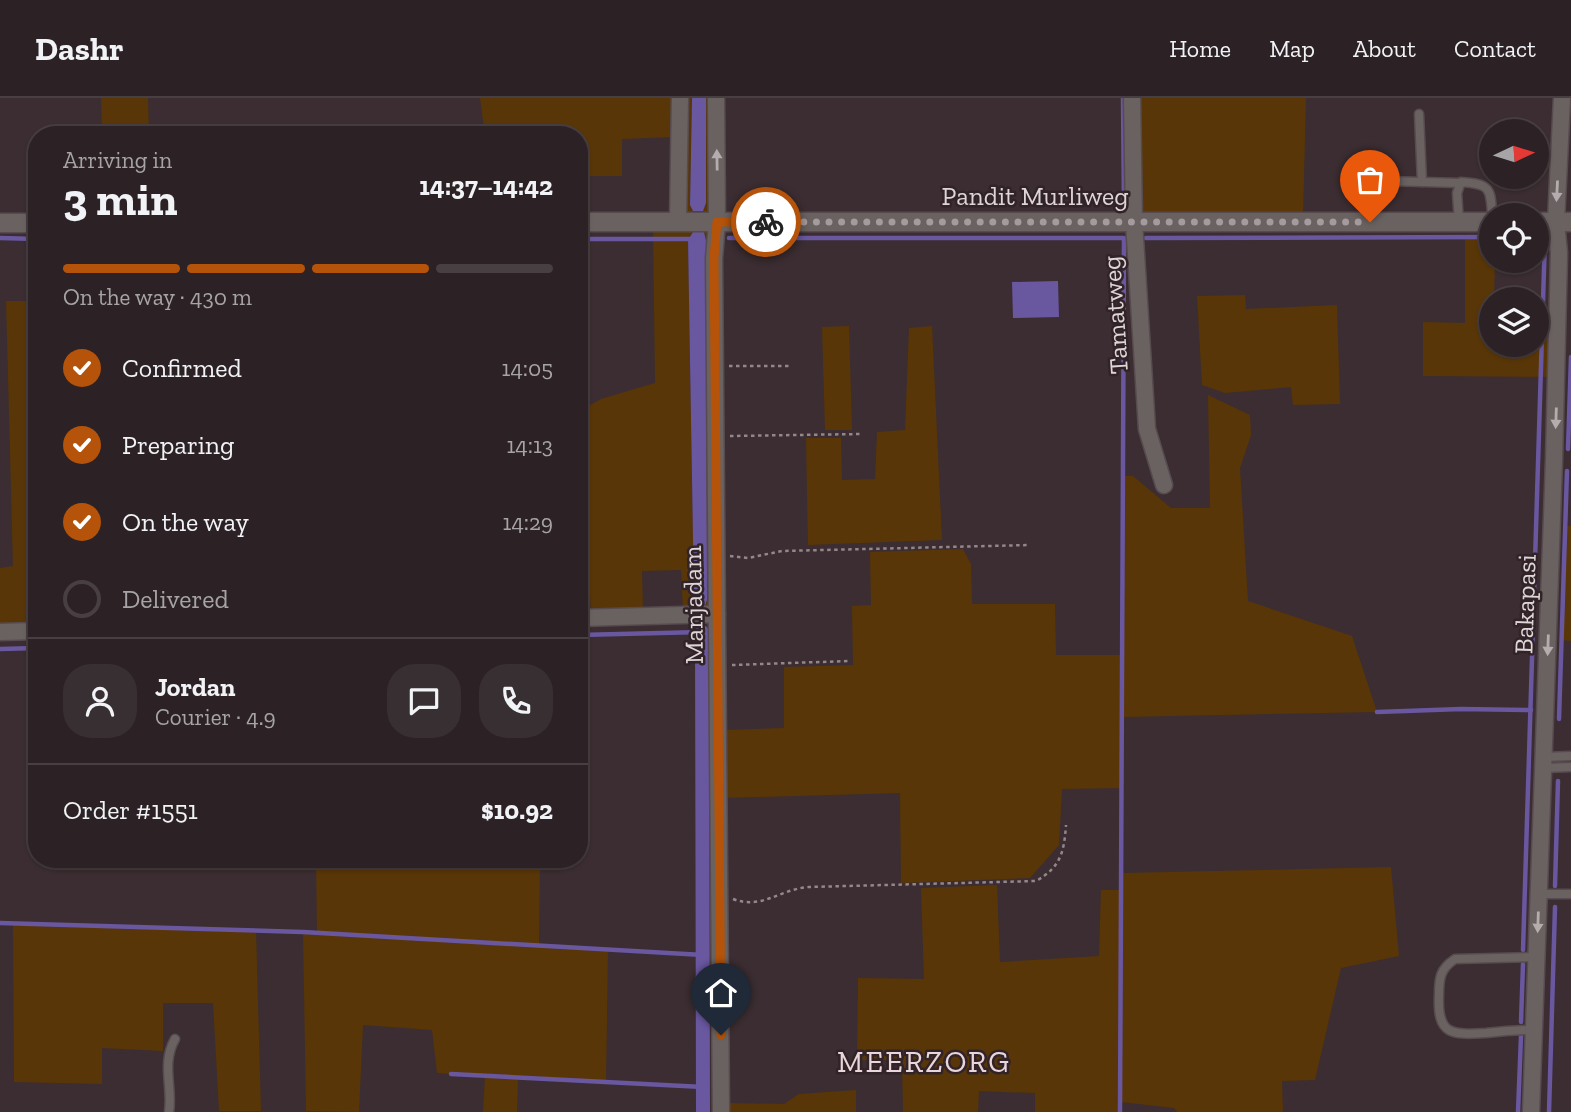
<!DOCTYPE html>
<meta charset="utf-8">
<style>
body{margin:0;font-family:"Zilla Slab",serif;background:#382f32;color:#f1f3f6;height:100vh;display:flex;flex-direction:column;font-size:26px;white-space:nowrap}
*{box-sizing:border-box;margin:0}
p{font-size:23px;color:#a6a4a7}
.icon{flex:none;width:38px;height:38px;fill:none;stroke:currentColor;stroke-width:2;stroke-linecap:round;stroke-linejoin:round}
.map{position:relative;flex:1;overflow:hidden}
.sheet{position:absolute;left:28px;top:28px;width:560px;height:742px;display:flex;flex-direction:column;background:#2c2225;border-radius:28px;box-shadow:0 2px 5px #0004,0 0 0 2px #483f42}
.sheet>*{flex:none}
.needle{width:46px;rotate:86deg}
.fabs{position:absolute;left:1479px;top:21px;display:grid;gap:14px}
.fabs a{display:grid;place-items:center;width:70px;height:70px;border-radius:50%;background:#2c2225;box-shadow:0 2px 5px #0004,0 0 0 2px #483f42;font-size:35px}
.pin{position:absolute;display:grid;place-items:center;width:60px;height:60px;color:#fff;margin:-72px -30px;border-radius:50% 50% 50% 0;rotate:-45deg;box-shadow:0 0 7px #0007}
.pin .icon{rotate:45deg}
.courier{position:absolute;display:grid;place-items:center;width:70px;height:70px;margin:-35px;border:5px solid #b45309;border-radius:50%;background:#fff;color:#222;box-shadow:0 2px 9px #0007}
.overview em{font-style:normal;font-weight:700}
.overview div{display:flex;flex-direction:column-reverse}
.overview{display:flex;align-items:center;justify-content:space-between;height:119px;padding:0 35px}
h1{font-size:46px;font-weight:700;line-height:52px}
.bar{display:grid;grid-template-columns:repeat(4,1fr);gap:10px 7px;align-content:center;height:84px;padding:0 35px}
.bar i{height:9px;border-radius:5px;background:#483f42}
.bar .selected{background:#b45309}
.bar p{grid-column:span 4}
.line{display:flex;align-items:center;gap:18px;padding:0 35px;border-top:2px solid #483f42}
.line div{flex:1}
.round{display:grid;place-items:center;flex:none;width:74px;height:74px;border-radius:28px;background:#382f32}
ol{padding:0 35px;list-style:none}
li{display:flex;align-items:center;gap:21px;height:77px}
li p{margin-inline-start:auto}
li .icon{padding:7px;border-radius:50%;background:#b45309;color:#fff;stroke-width:4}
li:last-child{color:#a6a4a7}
li i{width:38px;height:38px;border:4px solid #483f42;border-radius:50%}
header{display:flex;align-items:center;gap:42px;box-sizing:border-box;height:98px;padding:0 35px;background:#2c2225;border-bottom:2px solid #483f42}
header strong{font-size:33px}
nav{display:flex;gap:38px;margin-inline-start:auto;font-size:24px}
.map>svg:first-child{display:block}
.green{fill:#593607;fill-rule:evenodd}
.water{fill:#6957a0}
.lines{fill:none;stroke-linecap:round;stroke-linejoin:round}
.stream{stroke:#6957a0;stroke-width:4.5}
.canal{stroke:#6957a0;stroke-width:14}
.service-casing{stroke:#584b4f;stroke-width:11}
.minor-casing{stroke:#584b4f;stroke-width:19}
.tertiary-casing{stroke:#584b4f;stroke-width:21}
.path{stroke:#93878a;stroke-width:2.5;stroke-dasharray:3.5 3.5;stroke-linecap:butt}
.service{stroke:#696260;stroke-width:8}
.minor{stroke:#696260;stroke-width:16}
.tertiary{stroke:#696260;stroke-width:18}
.oneway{fill:#b5adad}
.done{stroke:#a59a9d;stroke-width:7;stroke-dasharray:0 12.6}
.route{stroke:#b45309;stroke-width:9}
.labels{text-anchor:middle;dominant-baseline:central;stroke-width:5;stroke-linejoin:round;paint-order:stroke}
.street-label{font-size:26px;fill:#ded5d7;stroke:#312327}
.quarter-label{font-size:30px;letter-spacing:2px;fill:#e9d6db;stroke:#312327}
</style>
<header>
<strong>Dashr</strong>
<nav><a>Home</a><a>Map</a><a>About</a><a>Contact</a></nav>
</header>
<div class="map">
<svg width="1571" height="1014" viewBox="0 0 1571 1014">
<rect width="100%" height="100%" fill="#3b2d31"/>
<g class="green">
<polygon points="101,0 148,0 149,37 102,37"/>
<polygon points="480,0 672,0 673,39 622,41 622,78 588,78 588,117 579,117 579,37 515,37 514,30 484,30"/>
<polygon points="684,0 692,0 690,106 693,113 706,105 706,0 711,0 712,108 704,118 693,118 685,115"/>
<polygon points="1136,0 1306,0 1303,117 1150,117 1142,115 1139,110"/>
<path d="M653,131H707L709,136L711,509L683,513L681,472L642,473L643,513L591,516L580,313L601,301L655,285ZM693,134L696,508L694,502L688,142Z"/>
<polygon points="1465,139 1491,139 1491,163 1495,163 1494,201 1491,201 1491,247 1536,247 1537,227 1552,227 1551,279 1423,278 1423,224 1465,225"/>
<polygon points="1245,197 1246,211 1337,207 1340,306 1293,307 1291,289 1225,295 1202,287 1197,198"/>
<polygon points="6,203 37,203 37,530 0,531 0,470 13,468"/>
<polygon points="849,228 852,332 825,332 822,229"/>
<polygon points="932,228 942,442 808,447 806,340 841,340 842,382 875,381 877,334 905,332 909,230"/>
<polygon points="1208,297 1250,317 1251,337 1240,370 1248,503 1352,538 1377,614 1123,619 1122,690 1062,691 1059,747 1030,780 901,785 900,695 724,700 723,632 784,630 784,569 853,567 852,508 871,507 870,454 963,451 971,466 972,506 1055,506 1056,557 1122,557 1123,378 1133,378 1171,410 1210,410"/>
<polygon points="1566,428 1571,428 1571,543 1562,542"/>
<polygon points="316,761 540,761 539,847 608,851 606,984 518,980 517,1014 483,1014 485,978 437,975 432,932 363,927 359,1014 306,1013 303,834 317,834"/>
<polygon points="1391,769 1399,858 1341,870 1315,982 1282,983 1283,1014 1177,1014 1174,1010 1121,1004 1120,1014 1035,1014 1035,995 979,993 978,1014 903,1014 902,962 857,962 858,880 924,881 921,790 997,787 1000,864 1099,858 1101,792 1121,792 1122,775"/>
<polygon points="13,826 256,833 261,1013 219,1013 213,905 163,905 163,953 102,950 102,986 14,984"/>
<polygon points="856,992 856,1014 726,1014 726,1005 784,1006 799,996"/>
</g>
<g class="water">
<polygon points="692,0 706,0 706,105 703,113 693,113 690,107"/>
<polygon points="693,134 704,134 706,143 707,502 705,508 695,508 694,502 688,142"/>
<polygon points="1058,183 1059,219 1013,220 1012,184"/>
</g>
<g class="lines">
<g class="stream">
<polyline points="1123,0 1124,112"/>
<polyline points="0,140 37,141"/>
<polyline points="729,140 1124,140 1120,1014"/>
<polyline points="1146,140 1491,139"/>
<polyline points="579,141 694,141"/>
<polyline points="1568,351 1571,259"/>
<polyline points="579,537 702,534"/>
<polyline points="0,551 37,550"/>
<polyline points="1377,614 1461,611 1531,612"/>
<polyline points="1559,621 1567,373"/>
<polyline points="1555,788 1558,683"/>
<polyline points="0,825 303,834 703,857"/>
<polyline points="1523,852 1545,139 1536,139"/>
<polyline points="1521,924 1523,866"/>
<polyline points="451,976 703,989"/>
<polyline points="1518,1014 1521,938"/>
<polyline points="1549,1014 1555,809"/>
</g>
<polyline class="canal" points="702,534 703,1014"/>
<g class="service-casing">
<g id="service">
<polyline points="1419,16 1422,84"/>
<polyline points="1387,83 1459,85"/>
<path d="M1459,124L1457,95L1461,84C1489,86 1491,89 1492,117"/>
<polyline points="1544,659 1571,658"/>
<polyline points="1544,670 1571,669"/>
<polyline points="52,761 52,764"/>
<polyline points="1539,796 1571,796"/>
<path d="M1534,932C1518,932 1502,933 1486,935C1451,937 1437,937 1439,897C1439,880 1440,871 1455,861L1537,859"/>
<path d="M169,1014C173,989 161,966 175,941"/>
</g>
</g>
<g class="minor-casing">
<g id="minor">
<polyline points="716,0 717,124 714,160 721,1014"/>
<polyline points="1132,0 1134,124 1147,331 1164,387"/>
<polyline points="678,124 680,0"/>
<polyline points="579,520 717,516"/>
<polyline points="0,534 37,533"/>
<polyline points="1531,1014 1554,362 1559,155 1556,124 1562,0"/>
</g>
</g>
<g class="tertiary-casing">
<g id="tertiary">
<polyline points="579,124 1491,124"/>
<polyline points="1536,124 1571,124"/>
<polyline points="0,125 37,125"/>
</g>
</g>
<g class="path">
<polyline points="377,33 377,37"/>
<polyline points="729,268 789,268"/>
<polyline points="730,338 861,336"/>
<polyline points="730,458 748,460 782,453 1030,447"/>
<polyline points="732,567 849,563"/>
<path d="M733,801C762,812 780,791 809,789L1036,783C1061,769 1064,754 1066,727"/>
</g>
<use href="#service" class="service"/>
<use href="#minor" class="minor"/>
<use href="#tertiary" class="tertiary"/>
</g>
<defs><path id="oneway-solid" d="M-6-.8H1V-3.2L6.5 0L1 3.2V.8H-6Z" transform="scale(1.75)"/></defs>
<g class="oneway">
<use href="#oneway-solid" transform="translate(717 62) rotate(-91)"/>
<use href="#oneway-solid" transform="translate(1557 93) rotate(93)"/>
<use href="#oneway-solid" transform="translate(1556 320) rotate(92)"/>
<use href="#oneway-solid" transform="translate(1548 547) rotate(92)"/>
<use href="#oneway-solid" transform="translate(1538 824) rotate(92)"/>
</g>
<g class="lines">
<polyline class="done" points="766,124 1370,124"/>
<polyline class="route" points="721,937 714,160 717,124 766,124"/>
</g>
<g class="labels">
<g class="street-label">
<text x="1035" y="98">Pandit Murliweg</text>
<text transform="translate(1115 217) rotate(-94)">Tamatweg</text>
<text transform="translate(1525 506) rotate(-88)">Bakapasi</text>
<text transform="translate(693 507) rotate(-91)">Manjadam</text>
</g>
<g class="quarter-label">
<text x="924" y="964">MEERZORG</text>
</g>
</g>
</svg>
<div class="fabs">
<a><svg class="needle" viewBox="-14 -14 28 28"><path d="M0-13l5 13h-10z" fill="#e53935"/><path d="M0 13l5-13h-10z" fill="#a6a4a7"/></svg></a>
<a><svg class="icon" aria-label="locate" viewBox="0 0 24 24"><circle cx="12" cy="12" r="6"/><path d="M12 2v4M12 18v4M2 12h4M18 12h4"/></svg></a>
<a><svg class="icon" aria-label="layers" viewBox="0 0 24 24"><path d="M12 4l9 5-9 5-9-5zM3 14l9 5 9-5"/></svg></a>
</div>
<div class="pin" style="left:1370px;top:124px;background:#ea580c"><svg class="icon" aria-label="bag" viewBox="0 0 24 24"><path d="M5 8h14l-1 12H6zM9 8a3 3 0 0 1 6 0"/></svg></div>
<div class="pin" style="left:721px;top:937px;background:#1f2937"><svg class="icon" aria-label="home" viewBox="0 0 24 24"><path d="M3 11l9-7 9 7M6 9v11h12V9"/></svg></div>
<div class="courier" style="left:766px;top:124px"><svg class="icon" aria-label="bike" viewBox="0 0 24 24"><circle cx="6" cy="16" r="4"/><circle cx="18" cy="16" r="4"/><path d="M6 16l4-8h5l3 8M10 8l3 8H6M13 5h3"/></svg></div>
<section class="sheet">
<div class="overview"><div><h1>3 min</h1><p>Arriving in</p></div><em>14:37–14:42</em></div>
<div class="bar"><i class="selected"></i><i class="selected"></i><i class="selected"></i><i></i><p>On the way · 430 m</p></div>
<ol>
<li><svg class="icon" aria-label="check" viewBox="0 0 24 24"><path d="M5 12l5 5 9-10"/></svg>Confirmed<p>14:05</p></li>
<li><svg class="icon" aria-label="check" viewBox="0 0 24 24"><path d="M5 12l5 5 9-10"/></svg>Preparing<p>14:13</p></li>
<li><svg class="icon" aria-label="check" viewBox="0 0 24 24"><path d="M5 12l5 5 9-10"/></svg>On the way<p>14:29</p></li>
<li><i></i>Delivered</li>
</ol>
<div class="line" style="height:126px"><a class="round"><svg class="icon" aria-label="person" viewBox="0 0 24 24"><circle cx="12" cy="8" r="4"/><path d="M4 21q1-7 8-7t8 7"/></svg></a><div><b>Jordan</b><p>Courier · 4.9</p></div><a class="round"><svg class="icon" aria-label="chat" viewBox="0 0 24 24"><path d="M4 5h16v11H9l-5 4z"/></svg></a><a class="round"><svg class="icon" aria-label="phone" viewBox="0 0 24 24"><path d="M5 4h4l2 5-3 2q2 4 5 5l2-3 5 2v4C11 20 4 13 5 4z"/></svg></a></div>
<div class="line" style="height:91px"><div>Order #1551</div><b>$10.92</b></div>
</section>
</div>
